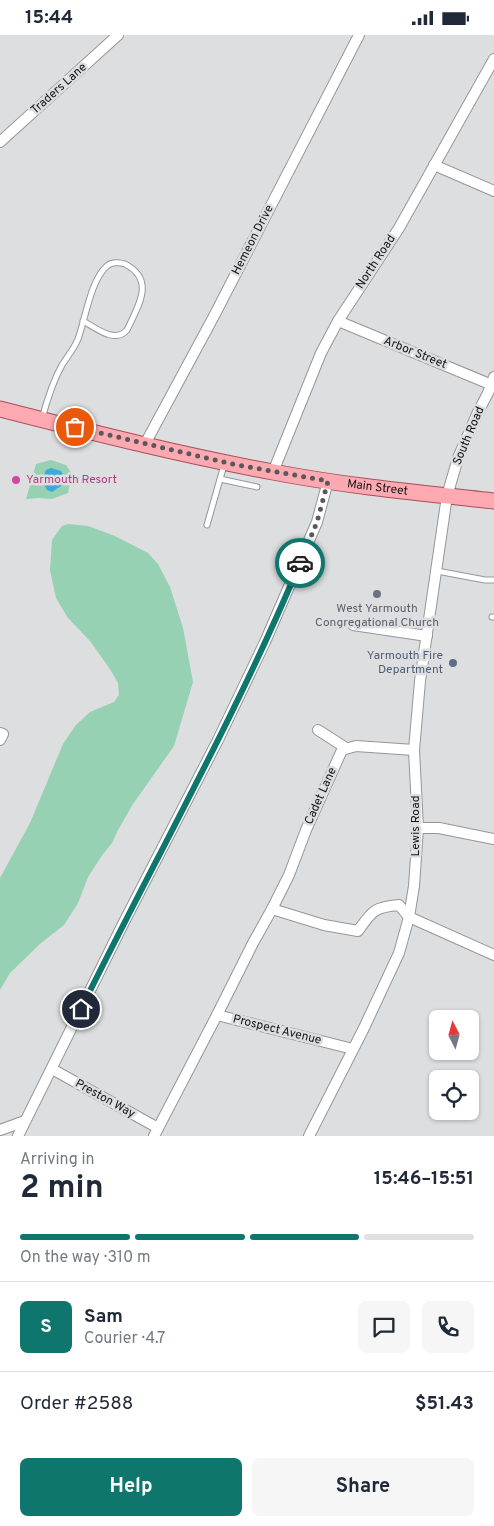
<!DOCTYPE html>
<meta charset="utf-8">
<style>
body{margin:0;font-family:Overpass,sans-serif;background:#f6f6f7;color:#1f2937;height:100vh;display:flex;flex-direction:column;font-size:19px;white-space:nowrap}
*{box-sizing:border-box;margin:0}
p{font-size:16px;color:#747a83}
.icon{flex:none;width:28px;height:28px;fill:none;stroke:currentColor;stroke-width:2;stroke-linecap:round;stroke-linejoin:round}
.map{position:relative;height:1101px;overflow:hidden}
.details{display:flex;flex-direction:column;background:#fff;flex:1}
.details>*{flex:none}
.needle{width:32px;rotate:354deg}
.controls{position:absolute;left:429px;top:975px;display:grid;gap:10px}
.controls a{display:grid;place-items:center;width:50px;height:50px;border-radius:8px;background:#fff;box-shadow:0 1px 4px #0004;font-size:25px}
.pin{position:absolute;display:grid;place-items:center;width:42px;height:42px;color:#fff;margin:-21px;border:2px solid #fff;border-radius:50%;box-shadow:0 1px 5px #0007}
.courier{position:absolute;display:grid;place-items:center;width:50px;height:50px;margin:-25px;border:4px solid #0f766e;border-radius:50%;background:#fff;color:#222;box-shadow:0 1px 6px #0007}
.overview em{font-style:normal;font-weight:700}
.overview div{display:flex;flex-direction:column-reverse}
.overview{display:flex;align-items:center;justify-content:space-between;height:85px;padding:0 20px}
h1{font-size:32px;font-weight:700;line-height:38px}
.bar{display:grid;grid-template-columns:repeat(4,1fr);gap:8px 5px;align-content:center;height:60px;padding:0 20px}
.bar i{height:6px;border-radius:4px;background:#e0e1e3}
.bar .selected{background:#0f766e}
.bar p{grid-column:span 4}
.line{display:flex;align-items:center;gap:12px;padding:0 20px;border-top:1px solid #e0e1e3}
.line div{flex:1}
.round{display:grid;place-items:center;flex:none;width:52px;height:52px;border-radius:8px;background:#f6f6f7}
.button{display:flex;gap:10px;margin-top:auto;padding:10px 20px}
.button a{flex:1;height:58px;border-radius:8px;background:#0f766e;color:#fff;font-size:20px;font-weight:700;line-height:58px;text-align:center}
.button a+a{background:#f6f6f7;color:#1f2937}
.status{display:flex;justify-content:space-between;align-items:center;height:35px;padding:0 25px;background:#fff;direction:ltr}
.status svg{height:14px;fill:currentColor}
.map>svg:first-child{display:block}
.green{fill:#95d1b2}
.water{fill:#3daad9}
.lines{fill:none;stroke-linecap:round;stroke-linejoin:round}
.service-casing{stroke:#959698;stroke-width:7}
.minor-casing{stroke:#959698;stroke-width:12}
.primary-casing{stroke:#a94e59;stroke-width:17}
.service{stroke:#fff;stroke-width:5}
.minor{stroke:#fff;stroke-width:10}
.primary{stroke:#fda9b2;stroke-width:15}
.done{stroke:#59595b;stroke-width:5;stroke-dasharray:0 9}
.route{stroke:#0f766e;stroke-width:6}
.hotel-dot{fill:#d1479c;stroke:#dddee0;stroke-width:2}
.worship-dot{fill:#6b7280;stroke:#dddee0;stroke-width:2}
.service-dot{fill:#5c6f8a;stroke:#dddee0;stroke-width:2}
.labels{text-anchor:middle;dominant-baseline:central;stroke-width:5;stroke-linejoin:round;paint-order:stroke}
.street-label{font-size:12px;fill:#121213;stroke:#dddee0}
.hotel-label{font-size:12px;fill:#b23c85;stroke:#dddee0;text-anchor:start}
.worship-label{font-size:12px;fill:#5b616d;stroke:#dddee0}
.service-label{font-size:12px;fill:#4e5e75;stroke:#dddee0;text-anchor:end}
</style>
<div class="status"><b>15:44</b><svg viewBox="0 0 49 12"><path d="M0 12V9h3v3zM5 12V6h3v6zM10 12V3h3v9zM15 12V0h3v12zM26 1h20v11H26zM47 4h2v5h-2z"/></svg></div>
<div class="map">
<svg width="494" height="1101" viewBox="0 0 494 1101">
<rect width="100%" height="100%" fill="#dddee0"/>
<g class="green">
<polygon points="51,425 66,430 72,439 68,458 52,464 39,463 26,464 36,429"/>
<polygon points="68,489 88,491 115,501 148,518 158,529 170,552 183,593 193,647 174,711 133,769 118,795 112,808 103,819 88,842 78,868 64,890 41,908 10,938 0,955 0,843 30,788 63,709 76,690 90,677 114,667 119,660 118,648 110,634 90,606 68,583 56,563 50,535 52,505 62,491"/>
</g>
<polygon class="water" points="51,433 61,436 64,441 61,451 52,457 47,455 42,445 46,435"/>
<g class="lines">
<g class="service-casing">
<g id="service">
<path d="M42,384C47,365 52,348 62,330C67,322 74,314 78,304C85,285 91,244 107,231C111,227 119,227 125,229C156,245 138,271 127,295C115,309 96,293 83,286"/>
<polyline points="220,444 257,452"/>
<polyline points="207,490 224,430"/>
<polyline points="437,536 485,545 494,545"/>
<polyline points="492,582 494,582"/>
</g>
</g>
<g class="minor-casing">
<g id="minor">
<polyline points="0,107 118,0"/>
<polyline points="434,130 494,156"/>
<polyline points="338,286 492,350"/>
<polyline points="145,409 214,281 359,0"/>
<polyline points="273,437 321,318 338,286 399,193 494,24"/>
<polyline points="353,590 427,601"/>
<polyline points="318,695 346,713"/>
<polyline points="0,698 3,699 0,705"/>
<polyline points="418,793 439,793 494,804"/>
<polyline points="272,874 289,840 306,795 342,715 356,711 414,715"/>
<path d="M217,980L253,908L272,874L324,890L358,896C372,876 374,872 399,870L409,882L494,920"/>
<polyline points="52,1034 158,1093"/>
<polyline points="0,1095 25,1086"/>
<polyline points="18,1101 123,889 218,705 265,607 317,487 328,446"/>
<polyline points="154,1101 217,980 353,1014"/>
<polyline points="309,1101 363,995 399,918 409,882 414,851 418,793 414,715 420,646 447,461 458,423 478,377 488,358 494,342"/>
</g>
</g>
<g class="primary-casing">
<g id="primary">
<path id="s1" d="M0,374C90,397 181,420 273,437C346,451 420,458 494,466"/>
</g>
</g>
<use href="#service" class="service"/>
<use href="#minor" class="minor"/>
<use href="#primary" class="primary"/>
</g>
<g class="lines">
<polyline class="done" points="75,392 232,429 328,446 317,487 300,528"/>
<path class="route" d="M81,974C154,826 236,681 300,528"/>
</g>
<circle class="hotel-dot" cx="16" cy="445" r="5"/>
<circle class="worship-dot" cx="377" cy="559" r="5"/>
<circle class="service-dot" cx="453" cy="628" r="5"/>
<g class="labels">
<g class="street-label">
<text transform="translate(59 54) rotate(-42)">Traders Lane</text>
<text transform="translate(253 205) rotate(-63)">Hemeon Drive</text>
<text transform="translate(376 227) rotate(-57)">North Road</text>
<text transform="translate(415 318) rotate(22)">Arbor Street</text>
<text transform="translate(469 401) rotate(-67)">South Road</text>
<text stroke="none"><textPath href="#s1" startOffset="386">Main Street</textPath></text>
<text transform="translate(321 761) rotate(-66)">Cadet Lane</text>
<text transform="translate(416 791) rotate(-90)">Lewis Road</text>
<text transform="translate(277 995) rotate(14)">Prospect Avenue</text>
<text transform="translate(105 1064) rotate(29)">Preston Way</text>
</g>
<g class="hotel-label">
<text x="26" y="445">Yarmouth Resort</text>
</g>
<g class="worship-label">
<text x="377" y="574">West Yarmouth<tspan x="377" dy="14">Congregational Church</tspan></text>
</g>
<g class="service-label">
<text x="443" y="621">Yarmouth Fire<tspan x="443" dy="14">Department</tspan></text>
</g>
</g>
</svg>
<div class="controls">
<a><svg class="needle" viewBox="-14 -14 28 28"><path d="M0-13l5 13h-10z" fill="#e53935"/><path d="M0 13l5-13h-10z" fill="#747a83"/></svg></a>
<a><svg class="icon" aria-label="locate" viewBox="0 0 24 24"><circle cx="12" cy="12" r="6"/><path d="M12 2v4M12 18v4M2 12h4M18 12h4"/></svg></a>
</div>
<div class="pin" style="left:75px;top:392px;background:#ea580c"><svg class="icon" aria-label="bag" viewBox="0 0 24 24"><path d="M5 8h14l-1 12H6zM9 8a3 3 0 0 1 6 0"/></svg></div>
<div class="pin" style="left:81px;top:974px;background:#1f2937"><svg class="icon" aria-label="home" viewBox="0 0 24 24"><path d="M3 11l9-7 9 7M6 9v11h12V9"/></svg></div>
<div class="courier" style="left:300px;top:528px"><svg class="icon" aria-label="car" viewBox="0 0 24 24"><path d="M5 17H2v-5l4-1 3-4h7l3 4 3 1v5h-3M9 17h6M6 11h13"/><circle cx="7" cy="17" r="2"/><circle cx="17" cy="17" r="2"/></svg></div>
</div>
<section class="details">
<div class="overview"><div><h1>2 min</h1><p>Arriving in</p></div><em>15:46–15:51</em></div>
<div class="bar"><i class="selected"></i><i class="selected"></i><i class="selected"></i><i></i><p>On the way · 310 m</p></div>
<div class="line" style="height:90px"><b class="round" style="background:#0f766e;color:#fff">S</b><div><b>Sam</b><p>Courier · 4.7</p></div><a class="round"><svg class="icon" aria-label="chat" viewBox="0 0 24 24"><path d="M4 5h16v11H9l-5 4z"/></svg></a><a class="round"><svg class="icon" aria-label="phone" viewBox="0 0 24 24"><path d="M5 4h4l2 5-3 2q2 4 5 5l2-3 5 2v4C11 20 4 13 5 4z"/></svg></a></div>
<div class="line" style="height:65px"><div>Order #2588</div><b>$51.43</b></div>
<div class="button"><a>Help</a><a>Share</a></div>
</section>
